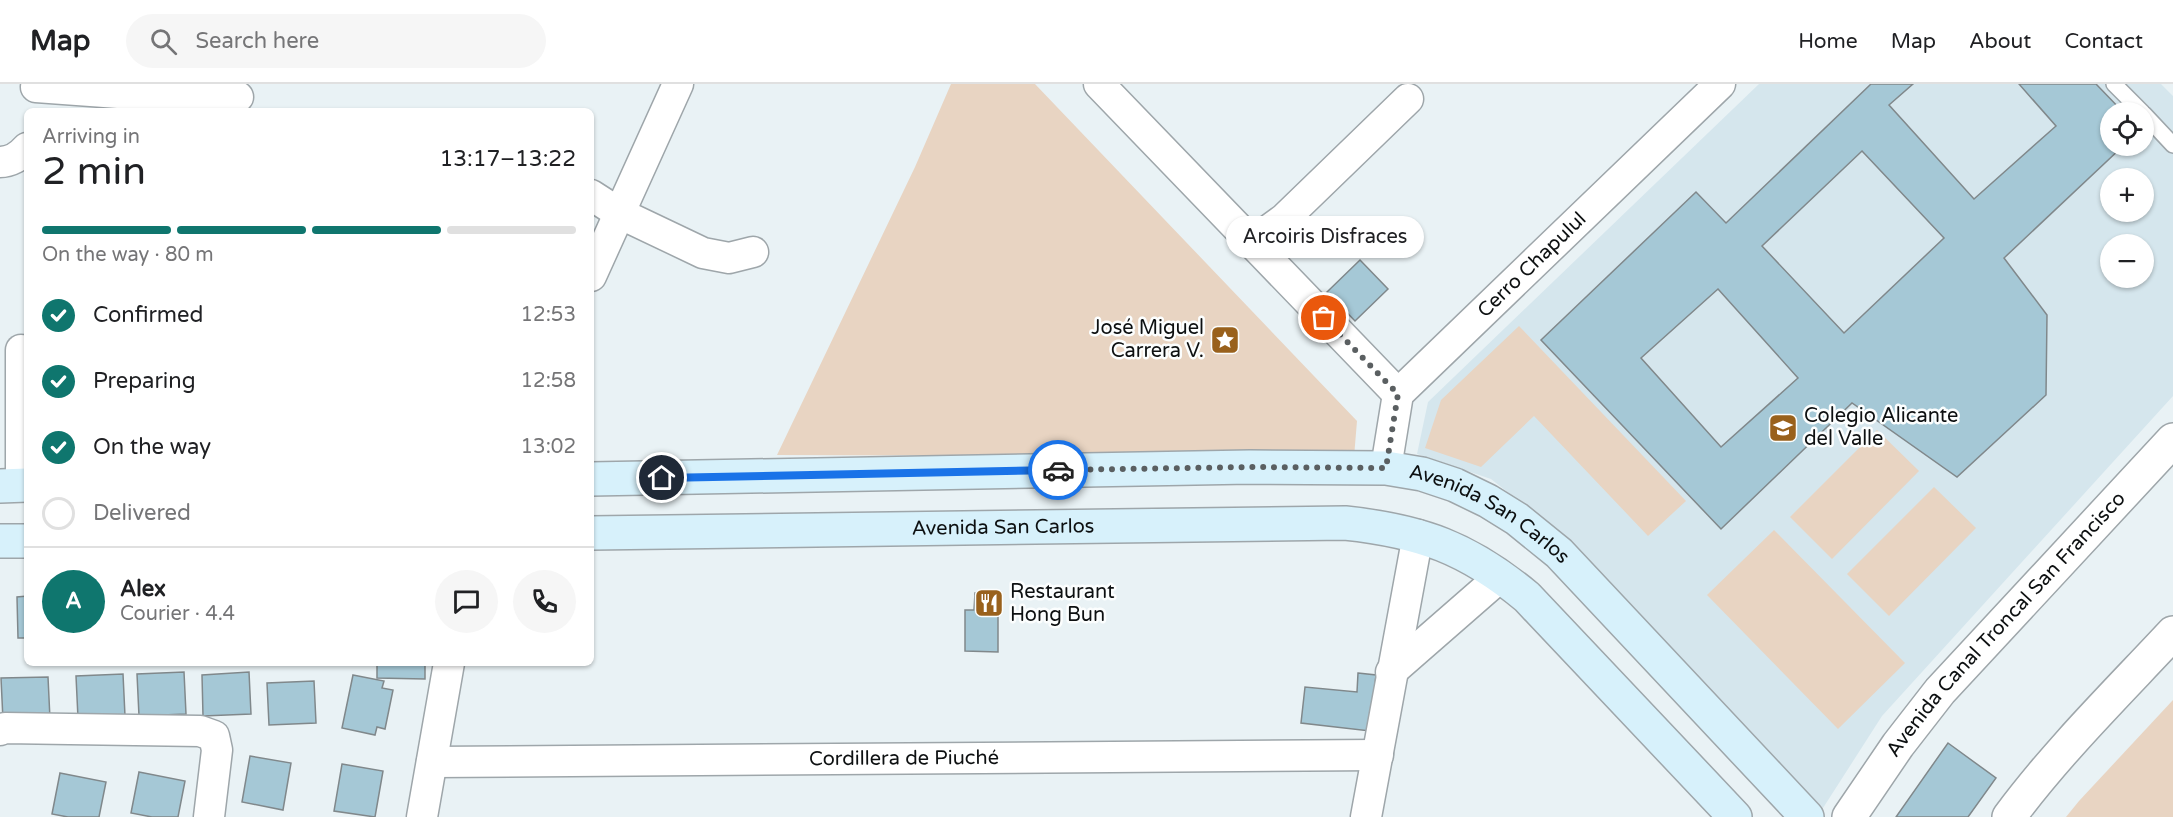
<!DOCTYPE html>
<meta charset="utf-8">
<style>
body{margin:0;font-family:"Varela Round",sans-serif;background:#f6f6f6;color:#202124;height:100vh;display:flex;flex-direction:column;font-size:22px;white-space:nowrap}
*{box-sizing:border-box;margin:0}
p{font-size:20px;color:#757577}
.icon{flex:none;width:33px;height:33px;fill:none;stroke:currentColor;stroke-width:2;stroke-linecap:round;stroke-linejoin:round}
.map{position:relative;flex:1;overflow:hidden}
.panel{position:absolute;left:24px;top:24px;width:570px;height:558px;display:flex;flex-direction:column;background:#fff;border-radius:9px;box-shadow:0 2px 4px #0004}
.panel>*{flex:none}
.controls{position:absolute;left:2100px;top:18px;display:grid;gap:12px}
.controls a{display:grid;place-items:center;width:54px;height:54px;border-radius:50%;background:#fff;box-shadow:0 2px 4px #0004;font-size:30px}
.pin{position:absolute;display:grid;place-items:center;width:51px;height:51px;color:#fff;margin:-26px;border:3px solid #fff;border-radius:50%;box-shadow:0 2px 6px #0007}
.courier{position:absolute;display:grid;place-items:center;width:60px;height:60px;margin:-30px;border:4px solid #1a73e8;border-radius:50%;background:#fff;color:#222;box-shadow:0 2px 8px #0007}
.bubble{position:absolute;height:42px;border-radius:21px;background:#fff;box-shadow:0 2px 4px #0004;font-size:20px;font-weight:600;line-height:42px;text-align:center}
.head em{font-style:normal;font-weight:600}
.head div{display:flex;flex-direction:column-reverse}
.head{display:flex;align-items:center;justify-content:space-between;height:102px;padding:0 18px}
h1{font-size:39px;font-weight:600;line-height:45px}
.bar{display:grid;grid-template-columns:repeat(4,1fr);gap:9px 6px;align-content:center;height:72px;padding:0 18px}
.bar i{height:8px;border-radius:4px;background:#e0e0e0}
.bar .selected{background:#0f766e}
.bar p{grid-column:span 4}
.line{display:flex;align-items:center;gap:15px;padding:0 18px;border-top:2px solid #e0e0e0}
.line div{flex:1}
.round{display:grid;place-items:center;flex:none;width:63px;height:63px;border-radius:32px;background:#f6f6f6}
ol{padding:0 18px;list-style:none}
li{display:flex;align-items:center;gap:18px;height:66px}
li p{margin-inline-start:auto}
li .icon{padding:6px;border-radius:50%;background:#0f766e;color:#fff;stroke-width:4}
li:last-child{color:#757577}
li i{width:33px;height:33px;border:3px solid #e0e0e0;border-radius:50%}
header{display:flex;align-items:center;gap:36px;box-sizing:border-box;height:84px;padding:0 30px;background:#fff;border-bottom:2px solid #e0e0e0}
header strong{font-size:28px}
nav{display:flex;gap:33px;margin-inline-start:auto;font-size:21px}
.search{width:420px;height:54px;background:#f6f6f6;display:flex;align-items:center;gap:15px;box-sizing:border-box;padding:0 21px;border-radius:33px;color:#757577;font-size:22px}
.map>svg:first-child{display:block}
.built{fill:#d5e6ed;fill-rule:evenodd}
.green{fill:#e8d4c2}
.building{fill:#a5c8d6;stroke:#80888b;stroke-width:1.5;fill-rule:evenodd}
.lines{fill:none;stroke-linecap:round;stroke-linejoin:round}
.service-casing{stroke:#9ea6aa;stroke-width:18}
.minor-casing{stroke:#9ea6aa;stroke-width:33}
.tertiary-casing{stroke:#9ea6aa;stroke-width:36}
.secondary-casing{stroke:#9ea6aa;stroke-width:36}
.service{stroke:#fff;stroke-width:15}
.minor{stroke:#fff;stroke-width:30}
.tertiary{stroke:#fff;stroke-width:33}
.secondary{stroke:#d7f1fb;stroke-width:33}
.done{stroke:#5a5f61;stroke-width:6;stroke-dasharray:0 10.8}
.route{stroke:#1a73e8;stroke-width:8}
.labels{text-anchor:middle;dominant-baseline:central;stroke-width:5;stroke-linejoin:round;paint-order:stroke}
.street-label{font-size:20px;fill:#0d1011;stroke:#fcfefe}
.poi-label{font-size:20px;fill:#0d1011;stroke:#fcfefe;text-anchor:start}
</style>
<header>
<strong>Map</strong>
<div class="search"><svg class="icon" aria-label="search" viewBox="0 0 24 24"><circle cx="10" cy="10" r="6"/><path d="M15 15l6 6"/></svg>Search here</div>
<nav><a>Home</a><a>Map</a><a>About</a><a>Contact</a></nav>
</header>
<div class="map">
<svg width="2173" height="733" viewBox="0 0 2173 733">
<rect width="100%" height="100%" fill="#e9f2f5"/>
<path class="built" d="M1759,0H2161L2173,12V312L1882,632L1823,724L1539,433L1491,395L1417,370L1428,318ZM2110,28H2144V62H2110ZM2110,94H2144V128H2110ZM2110,160H2144V194H2110Z"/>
<g class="green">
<polygon points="951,0 1035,0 1357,337 1354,373 777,371 915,83"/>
<polygon points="1519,242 1686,417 1648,452 1534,332 1481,383 1425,364 1441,316"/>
<polygon points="1877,346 1919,387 1832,475 1790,433"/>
<polygon points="1934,403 1976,444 1889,532 1847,490"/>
<polygon points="1774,446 1905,579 1838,645 1707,511"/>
<polygon points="2173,616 2173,733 2066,733 2079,717"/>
</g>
<g class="building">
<path d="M1871,0H1913L1889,21L1974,115L2056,42L2019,0H2096L2123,28H2110V62H2123L2004,174L2047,231L2046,311L1957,393L1852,319L1721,445L1541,256L1696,108L1726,139ZM1862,67L1944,154L1844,249L1762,162ZM1718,205L1798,294L1721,363L1641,274Z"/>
<polygon points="1360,176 1388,205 1355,237 1327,208"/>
<polygon points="975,509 998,510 998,568 965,567 965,526 974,526"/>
<polygon points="27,512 27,554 18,554 17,513"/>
<polygon points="377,579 425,579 425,595 377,594"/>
<polygon points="184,588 186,630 139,632 137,590"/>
<polygon points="249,588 251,630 203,632 202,591"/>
<polygon points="1358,589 1376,591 1370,647 1301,639 1305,603 1357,608"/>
<polygon points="123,590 125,632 78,634 76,592"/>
<polygon points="353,591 384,597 382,604 393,606 385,645 377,643 375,651 342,644"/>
<polygon points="48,593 50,635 3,636 1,594"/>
<polygon points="314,597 316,639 269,641 267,599"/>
<polygon points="1948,659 1996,694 1968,733 1896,733"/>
<polygon points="250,672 291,679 283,726 242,718"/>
<polygon points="342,680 383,687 375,733 334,727"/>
<polygon points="139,688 185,697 178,733 152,733 131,729"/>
<polygon points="60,689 106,698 99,733 68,733 52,730"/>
</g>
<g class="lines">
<g class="service-casing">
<g id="service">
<polyline points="2114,0 2142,28"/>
<polyline points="2144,30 2173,61"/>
</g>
</g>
<g class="minor-casing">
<g id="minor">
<polyline points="1099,0 1398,310"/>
<polyline points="36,3 173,13 238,13"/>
<path d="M0,78C10,78 20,72 27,64"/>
<polyline points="591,111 619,129 703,169 729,174 753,168"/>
<polyline points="1251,159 1284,135 1408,15"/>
<polyline points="591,192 678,0"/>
<path id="s1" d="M1386,384L1398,310L1720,0"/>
<polyline points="21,401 21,266"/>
<polyline points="1391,588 1501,492"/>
<polyline points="0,646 5,644 200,647 214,652 217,666 209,733"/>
<path id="s2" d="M432,678L1378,671"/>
<polyline points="422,733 449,579"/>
<polyline points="1366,733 1418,451"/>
</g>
</g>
<g class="tertiary-casing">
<g id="tertiary">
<path id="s3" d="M1849,733L1898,661L1940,607L2173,356"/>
<path d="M2009,733C2058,667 2117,609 2173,549"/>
</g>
</g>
<g class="secondary-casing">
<g id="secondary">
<path id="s4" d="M591,395L1250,383L1386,384L1422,390L1455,401L1488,417L1517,435L1559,469L1807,733"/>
<polyline points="0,402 27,401"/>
<path id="s5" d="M591,449L1345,439C1421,447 1468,464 1527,513L1735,733"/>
<polyline points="0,457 27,457"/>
</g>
</g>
<use href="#service" class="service"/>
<use href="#minor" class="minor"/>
<use href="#tertiary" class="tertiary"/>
<use href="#secondary" class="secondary"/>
</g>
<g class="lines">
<polyline class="done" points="1058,386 1250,383 1386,384 1398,310 1324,234"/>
<polyline class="route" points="662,394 1058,386"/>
</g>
<defs>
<g id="sight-square" transform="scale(1.5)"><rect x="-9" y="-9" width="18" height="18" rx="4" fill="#99611c" stroke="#fcfefe"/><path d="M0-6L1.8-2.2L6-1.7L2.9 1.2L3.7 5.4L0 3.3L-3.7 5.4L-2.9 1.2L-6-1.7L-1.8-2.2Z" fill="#fff"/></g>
<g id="school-square" transform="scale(1.5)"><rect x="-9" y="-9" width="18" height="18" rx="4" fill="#99611c" stroke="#fcfefe"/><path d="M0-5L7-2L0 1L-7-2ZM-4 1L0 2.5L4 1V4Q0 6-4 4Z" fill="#fff"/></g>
<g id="restaurant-square" transform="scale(1.5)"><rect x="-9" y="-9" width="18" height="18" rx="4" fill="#99611c" stroke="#fcfefe"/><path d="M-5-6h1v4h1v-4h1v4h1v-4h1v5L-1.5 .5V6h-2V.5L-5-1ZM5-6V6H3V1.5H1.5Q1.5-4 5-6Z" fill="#fff"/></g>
</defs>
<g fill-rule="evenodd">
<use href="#sight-square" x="1225" y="256"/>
<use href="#school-square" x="1783" y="344"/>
<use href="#restaurant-square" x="989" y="519"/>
</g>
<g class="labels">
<g class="street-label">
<text stroke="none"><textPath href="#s1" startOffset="261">Cerro Chapulul</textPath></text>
<text stroke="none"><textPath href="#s4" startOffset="910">Avenida San Carlos</textPath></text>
<text stroke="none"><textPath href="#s5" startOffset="412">Avenida San Carlos</textPath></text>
<text stroke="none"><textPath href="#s3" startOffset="249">Avenida Canal Troncal San Francisco</textPath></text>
<text stroke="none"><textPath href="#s2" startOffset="472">Cordillera de Piuché</textPath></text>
</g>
<g class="poi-label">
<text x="1204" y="244" text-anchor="end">José Miguel<tspan x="1204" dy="23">Carrera V.</tspan></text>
<text x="1804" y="332">Colegio Alicante<tspan x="1804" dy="23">del Valle</tspan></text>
<text x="1010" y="508">Restaurant<tspan x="1010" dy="23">Hong Bun</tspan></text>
</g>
</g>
</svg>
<div class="controls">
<a><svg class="icon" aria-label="locate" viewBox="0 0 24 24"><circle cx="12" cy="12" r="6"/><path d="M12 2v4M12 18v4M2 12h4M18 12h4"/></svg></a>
<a>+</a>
<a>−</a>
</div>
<div class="pin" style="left:1324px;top:234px;background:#ea580c"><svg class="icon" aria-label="bag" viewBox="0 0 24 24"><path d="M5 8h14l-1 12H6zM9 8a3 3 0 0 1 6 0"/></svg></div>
<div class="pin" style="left:662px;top:394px;background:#1f2937"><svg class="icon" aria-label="home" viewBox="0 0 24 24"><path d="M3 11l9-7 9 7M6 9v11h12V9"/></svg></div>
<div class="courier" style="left:1058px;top:386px"><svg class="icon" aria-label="car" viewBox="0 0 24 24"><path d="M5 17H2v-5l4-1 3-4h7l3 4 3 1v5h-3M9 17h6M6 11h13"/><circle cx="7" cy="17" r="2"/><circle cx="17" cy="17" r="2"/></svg></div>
<div class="bubble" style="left:1226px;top:132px;width:198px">Arcoiris Disfraces</div>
<section class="panel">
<div class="head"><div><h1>2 min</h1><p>Arriving in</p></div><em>13:17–13:22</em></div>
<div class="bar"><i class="selected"></i><i class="selected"></i><i class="selected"></i><i></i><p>On the way · 80 m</p></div>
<ol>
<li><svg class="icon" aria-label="check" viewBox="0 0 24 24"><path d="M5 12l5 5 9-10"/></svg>Confirmed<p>12:53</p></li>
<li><svg class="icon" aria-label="check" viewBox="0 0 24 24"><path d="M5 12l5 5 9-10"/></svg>Preparing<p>12:58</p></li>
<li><svg class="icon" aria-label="check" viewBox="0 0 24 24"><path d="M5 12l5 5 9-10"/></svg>On the way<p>13:02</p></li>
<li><i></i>Delivered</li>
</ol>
<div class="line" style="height:108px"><b class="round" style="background:#0f766e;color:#fff">A</b><div><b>Alex</b><p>Courier · 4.4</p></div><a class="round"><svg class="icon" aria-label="chat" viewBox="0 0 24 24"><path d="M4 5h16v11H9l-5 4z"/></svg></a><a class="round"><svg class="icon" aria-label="phone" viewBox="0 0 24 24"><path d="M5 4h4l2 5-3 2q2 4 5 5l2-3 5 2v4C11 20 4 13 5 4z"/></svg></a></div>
</section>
</div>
